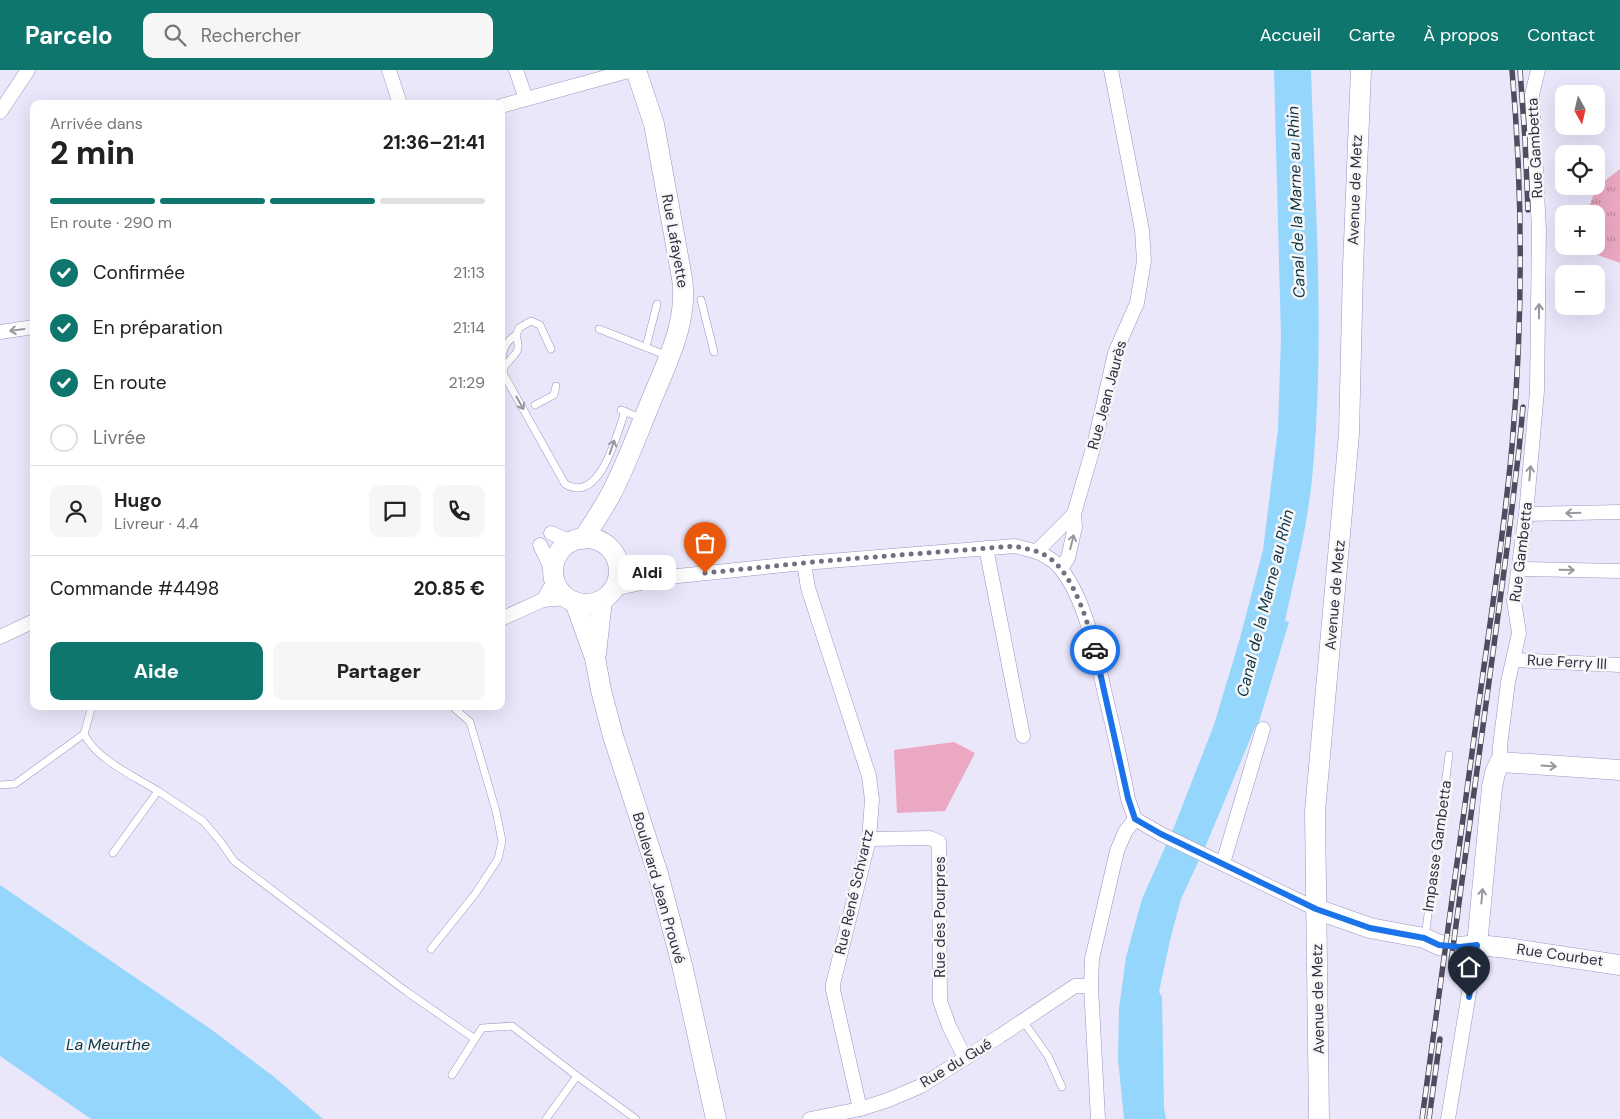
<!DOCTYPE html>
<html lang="fr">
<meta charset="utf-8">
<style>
body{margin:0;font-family:"DM Sans",sans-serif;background:#f6f6f6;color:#222;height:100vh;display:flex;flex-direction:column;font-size:19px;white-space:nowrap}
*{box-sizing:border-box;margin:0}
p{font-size:16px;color:#767676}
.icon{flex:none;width:28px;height:28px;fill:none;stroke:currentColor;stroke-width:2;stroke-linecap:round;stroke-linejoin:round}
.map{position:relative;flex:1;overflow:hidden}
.panel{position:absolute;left:30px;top:30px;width:475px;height:610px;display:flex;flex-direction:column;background:#fff;border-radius:10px;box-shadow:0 5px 20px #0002}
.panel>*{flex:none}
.needle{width:32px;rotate:172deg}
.buttons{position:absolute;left:1555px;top:15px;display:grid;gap:10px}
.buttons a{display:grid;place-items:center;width:50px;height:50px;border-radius:10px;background:#fff;box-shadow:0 5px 20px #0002;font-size:25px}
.pin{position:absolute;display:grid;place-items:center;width:42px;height:42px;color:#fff;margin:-51px -21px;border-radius:50% 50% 50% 0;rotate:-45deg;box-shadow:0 0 5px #0007}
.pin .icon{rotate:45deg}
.courier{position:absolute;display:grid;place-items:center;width:50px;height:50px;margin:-25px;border:4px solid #1a73e8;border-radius:50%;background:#fff;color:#222;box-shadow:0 1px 6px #0007}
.bubble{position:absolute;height:35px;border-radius:10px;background:#fff;box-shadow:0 5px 20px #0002;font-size:16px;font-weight:800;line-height:35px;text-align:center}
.summary em{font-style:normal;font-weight:800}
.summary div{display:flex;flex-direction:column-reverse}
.summary{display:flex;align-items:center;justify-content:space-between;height:85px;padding:0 20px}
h1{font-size:32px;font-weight:800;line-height:38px}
.bar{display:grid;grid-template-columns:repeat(4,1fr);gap:8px 5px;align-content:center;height:60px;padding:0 20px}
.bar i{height:6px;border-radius:4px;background:#e0e0e0}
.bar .current{background:#0f766e}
.bar p{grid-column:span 4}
.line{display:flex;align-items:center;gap:12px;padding:0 20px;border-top:1px solid #e0e0e0}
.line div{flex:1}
.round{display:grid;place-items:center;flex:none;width:52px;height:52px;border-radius:10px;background:#f6f6f6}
ol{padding:0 20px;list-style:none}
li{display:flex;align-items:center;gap:15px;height:55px}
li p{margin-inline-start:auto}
li .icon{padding:5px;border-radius:50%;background:#0f766e;color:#fff;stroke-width:4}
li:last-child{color:#767676}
li i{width:28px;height:28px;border:2px solid #e0e0e0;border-radius:50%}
.action{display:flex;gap:10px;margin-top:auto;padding:10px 20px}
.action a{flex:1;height:58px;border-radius:10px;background:#0f766e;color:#fff;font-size:20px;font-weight:800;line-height:58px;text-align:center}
.action a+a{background:#f6f6f6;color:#222}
header{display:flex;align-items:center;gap:30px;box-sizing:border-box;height:70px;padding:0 25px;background:#0f766e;color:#fff}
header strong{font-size:24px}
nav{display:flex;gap:28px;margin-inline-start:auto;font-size:18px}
.search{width:350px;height:45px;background:#f6f6f6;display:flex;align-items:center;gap:12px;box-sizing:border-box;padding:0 18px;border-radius:10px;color:#767676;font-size:19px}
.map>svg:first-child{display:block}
.grass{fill:url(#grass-tufts)}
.green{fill:#eba8c2}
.water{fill:#94d6fc}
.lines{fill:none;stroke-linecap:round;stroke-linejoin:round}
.lane-casing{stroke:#9d93c1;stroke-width:8}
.street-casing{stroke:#9d93c1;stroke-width:15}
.secondary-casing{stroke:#9d93c1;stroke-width:21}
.lane{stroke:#fff;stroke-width:7}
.street{stroke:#fff;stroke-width:14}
.secondary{stroke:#fff;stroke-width:20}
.rail-casing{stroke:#504c5f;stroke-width:5.5}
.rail{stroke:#f7f7f7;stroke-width:4;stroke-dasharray:11;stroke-linecap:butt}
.oneway{stroke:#9997a0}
.done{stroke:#736f83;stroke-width:5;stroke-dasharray:0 9}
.route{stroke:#1a73e8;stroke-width:6}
.labels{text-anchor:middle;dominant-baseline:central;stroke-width:5;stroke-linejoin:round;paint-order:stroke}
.street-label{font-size:15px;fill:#332f42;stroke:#f7f7f7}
.water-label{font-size:16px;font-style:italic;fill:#0e3448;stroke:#f7f7f7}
</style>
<header>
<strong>Parcelo</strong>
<div class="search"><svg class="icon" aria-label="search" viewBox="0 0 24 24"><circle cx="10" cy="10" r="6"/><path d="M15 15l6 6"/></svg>Rechercher</div>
<nav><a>Accueil</a><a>Carte</a><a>À propos</a><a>Contact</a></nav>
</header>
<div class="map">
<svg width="1620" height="1049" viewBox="0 0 1620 1049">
<defs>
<pattern id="grass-tufts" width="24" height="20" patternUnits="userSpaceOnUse" patternTransform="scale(1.25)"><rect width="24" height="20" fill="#eba8c2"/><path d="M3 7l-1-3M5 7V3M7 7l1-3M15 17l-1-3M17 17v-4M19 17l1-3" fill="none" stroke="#bf899f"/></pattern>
</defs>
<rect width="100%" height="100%" fill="#ebe7fb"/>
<path class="grass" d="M1620,99V193L1595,184L1591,176H1596V144H1589C1589,122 1604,111 1620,99Z"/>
<polygon class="green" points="954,672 975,683 945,741 897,743 894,680"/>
<g class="water">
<path d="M1274,0H1311C1315,132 1325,266 1313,398C1309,450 1296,500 1285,551L1289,552L1258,655H1256L1206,775L1181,829L1170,870L1159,922L1162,927L1164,1038L1166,1049H1124L1118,989L1119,939L1126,887L1142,829L1174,757L1214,655L1240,568L1263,480L1278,359L1281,267Z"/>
<polygon points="0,815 212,960 273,1006 323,1049 91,1049 0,986"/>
</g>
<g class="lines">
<g class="lane-casing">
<g id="lane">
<polyline points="701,230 714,282"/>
<polyline points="599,259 668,286"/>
<polyline points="646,277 657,234"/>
<path d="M551,279L540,255L531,251L519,258L516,265C523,286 511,284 503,299L504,305L565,414C600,435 617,364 625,341"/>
<path d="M503,299C500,285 504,272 516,265"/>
<polyline points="535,335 554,325 556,316"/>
<polyline points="621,340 643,349"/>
<path d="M92,636L84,664C97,690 134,706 158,721L113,783"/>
<polyline points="0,715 15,714 84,664"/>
<polyline points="158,721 203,751 220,771 234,791 407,922 475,969"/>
<polyline points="1425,867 1449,685"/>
<polyline points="431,879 475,824 498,789 502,771 496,741 470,652 452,636"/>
<polyline points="1023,951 1048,986 1062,1017"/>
<polyline points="452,1005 482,958 512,956 577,1006"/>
<polyline points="546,1049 577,1006 636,1049"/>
</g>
</g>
<g class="street-casing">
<g id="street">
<polyline points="389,0 400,34"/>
<polyline points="516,0 526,29"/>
<polyline points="501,36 632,0"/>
<polyline points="0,42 28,0"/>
<polyline points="0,262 34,257"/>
<polyline points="1526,444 1620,442"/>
<polyline points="551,463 571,472"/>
<polyline points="540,475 553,502"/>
<polyline points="986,478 1023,666"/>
<polyline points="1037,481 1074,444"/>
<polyline points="804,493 808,518 869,706 872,730 869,769 833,914 833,920 860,1039"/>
<polyline points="618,494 665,506"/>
<polyline points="1061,498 1068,488 1075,457 1074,444 1095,371 1115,283 1137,233 1144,191 1142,160 1111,0"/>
<polyline points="1519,499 1620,501"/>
<path d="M614,519L668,507L804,493L1015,476C1033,480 1049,484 1061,499C1085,529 1096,583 1104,620C1113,656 1121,692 1128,729L1135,749L1161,764L1316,839"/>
<polyline points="543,530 555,510"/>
<polyline points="501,549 543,530 567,528"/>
<polyline points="0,567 34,551"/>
<polyline points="1514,590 1620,595"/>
<polyline points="1500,692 1500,676 1508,612 1519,563 1514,531 1526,444 1537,321 1539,160 1532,25 1538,0"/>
<polyline points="869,769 930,768 939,772 940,931 949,956 965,988"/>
<polyline points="1223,793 1263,659"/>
<polyline points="810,1049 860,1039 888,1030 921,1016 1000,966 1075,916 1091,916"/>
<polyline points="1098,1049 1091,916 1092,889 1117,781 1125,762 1135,749"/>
<polyline points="1448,1049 1477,875"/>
</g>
</g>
<g class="secondary-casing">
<g id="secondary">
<circle cx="586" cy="501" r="33"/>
<path d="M583,469C593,454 603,439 611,424C626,395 637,365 649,336C665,296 689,252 682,208L654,54L636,0"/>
<polyline points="575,532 595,588 601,620 613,666 658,804 683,899 716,1049"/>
<polyline points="596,584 602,530"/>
<polyline points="1316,839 1370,858 1424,868 1439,875 1460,877 1477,875 1507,878 1620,895"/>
<polyline points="1477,875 1492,717 1495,703 1500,692 1620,700"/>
<path d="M1319,1049C1318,946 1316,844 1315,741L1349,364L1353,197L1361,0"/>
</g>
</g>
<use href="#lane" class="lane"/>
<use href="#street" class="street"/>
<use href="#secondary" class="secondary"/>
<g class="rail-casing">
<g id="rail">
<polyline points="1520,0 1525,69 1528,140"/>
<polyline points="1451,892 1507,479 1519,379 1523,337"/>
<path d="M1422,1049C1441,912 1459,776 1478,639C1490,552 1504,464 1512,376C1523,251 1523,125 1512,0"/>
<polyline points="1429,1049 1440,969"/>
</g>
</g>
<use href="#rail" class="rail"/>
</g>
<defs><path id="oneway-shaft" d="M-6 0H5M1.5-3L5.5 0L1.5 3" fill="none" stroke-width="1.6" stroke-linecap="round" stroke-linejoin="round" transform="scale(1.25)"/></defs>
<g class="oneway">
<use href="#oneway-shaft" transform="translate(1539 241) rotate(-90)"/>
<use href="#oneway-shaft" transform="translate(17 260) rotate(172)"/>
<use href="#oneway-shaft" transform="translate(520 333) rotate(61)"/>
<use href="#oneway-shaft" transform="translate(612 377) rotate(-71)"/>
<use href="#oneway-shaft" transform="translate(1530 403) rotate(-85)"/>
<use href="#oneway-shaft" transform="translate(1573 443) rotate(178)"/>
<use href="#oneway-shaft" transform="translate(1072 472) rotate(-76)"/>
<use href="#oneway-shaft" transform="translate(1567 500) rotate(1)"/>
<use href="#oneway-shaft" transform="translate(1549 696) rotate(4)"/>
<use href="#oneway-shaft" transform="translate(1482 826) rotate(-85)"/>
</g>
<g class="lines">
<path class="done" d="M705,503L823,491L1015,476C1026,479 1038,480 1048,487C1073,503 1088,552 1095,580"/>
<polyline class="route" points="1095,580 1128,728 1135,749 1161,764 1316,839 1370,858 1424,868 1439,875 1460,877 1477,875 1469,927"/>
</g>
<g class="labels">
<g class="street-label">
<text transform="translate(1535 78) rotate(-93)">Rue Gambetta</text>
<text transform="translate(1355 120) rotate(-88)">Avenue de Metz</text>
<text transform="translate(675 171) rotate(80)">Rue Lafayette</text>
<text transform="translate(1107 325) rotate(-75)">Rue Jean Jaurès</text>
<text transform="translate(1521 482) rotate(-83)">Rue Gambetta</text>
<text transform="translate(1335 525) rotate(-85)">Avenue de Metz</text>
<text transform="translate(1567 592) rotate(3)">Rue Ferry III</text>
<text transform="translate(1437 776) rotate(-82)">Impasse Gambetta</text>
<text transform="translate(659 818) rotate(74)">Boulevard Jean Prouvé</text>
<text transform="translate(854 822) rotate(-77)">Rue René Schvartz</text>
<text transform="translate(940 847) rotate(-90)">Rue des Pourpres</text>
<text transform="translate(1560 885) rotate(8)">Rue Courbet</text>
<text transform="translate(1318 929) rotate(-91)">Avenue de Metz</text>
<text transform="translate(956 993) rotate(-31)">Rue du Gué</text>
</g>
<g class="water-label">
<text transform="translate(1296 132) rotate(-92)">Canal de la Marne au Rhin</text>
<text transform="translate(1265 533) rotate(-76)">Canal de la Marne au Rhin</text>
<text x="108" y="974">La Meurthe</text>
</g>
</g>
</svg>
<div class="buttons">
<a><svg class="needle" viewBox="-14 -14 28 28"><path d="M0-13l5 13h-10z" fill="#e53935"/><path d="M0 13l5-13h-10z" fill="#767676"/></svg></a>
<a><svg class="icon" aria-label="locate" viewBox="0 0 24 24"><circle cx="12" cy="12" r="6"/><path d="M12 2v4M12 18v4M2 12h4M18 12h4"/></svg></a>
<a>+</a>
<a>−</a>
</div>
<div class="pin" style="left:705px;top:503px;background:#ea580c"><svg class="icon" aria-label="bag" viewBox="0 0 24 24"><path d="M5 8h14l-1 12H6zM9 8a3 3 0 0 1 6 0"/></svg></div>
<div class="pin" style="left:1469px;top:927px;background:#1f2937"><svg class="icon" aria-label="home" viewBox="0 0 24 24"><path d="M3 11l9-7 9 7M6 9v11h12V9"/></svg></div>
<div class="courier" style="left:1095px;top:580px"><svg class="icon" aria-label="car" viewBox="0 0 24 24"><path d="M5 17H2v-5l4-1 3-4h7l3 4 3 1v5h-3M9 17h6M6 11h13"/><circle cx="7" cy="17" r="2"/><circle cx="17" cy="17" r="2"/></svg></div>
<div class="bubble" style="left:618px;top:485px;width:58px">Aldi</div>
<section class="panel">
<div class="summary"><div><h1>2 min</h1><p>Arrivée dans</p></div><em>21:36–21:41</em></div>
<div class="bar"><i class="current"></i><i class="current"></i><i class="current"></i><i></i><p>En route · 290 m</p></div>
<ol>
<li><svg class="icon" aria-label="check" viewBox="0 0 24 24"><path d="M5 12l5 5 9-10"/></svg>Confirmée<p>21:13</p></li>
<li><svg class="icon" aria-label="check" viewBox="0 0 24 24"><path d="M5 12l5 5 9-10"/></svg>En préparation<p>21:14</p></li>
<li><svg class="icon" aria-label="check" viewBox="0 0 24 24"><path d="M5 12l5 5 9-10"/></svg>En route<p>21:29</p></li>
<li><i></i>Livrée</li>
</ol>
<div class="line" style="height:90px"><a class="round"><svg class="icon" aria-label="person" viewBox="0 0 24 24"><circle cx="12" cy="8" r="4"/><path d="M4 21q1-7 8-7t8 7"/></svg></a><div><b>Hugo</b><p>Livreur · 4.4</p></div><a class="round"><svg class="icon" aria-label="chat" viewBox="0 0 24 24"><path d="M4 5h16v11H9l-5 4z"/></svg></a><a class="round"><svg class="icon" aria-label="phone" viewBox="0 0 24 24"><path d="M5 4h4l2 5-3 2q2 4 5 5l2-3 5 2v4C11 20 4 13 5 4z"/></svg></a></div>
<div class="line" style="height:65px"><div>Commande #4498</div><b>20.85 €</b></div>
<div class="action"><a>Aide</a><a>Partager</a></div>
</section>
</div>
